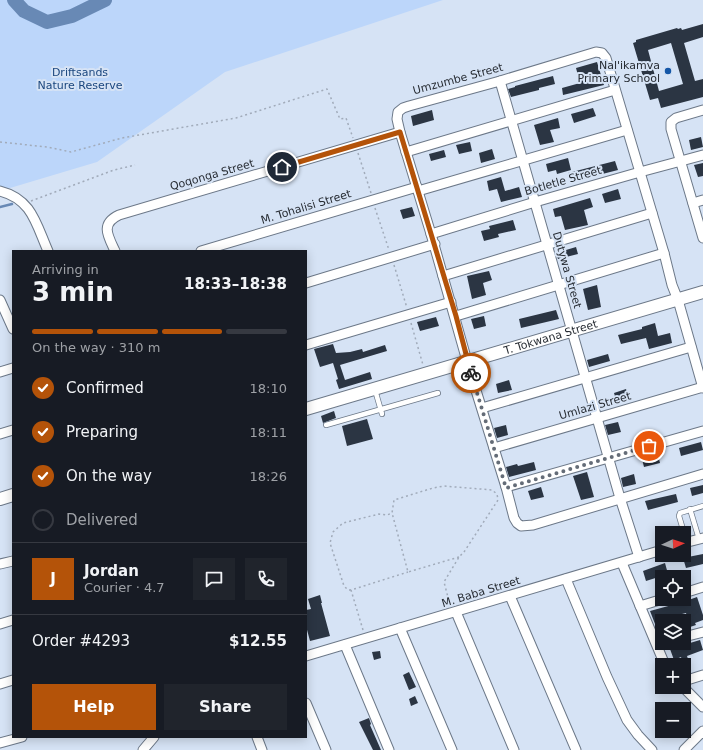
<!DOCTYPE html>
<meta charset="utf-8">
<style>
body{margin:0;font-family:"DejaVu Sans",sans-serif;background:#20242c;color:#f1f3f6;height:100vh;display:flex;flex-direction:column;font-size:15px;white-space:nowrap}
*{box-sizing:border-box;margin:0}
p{font-size:13px;color:#9ea1a6}
.icon{flex:none;width:22px;height:22px;fill:none;stroke:currentColor;stroke-width:2;stroke-linecap:round;stroke-linejoin:round}
.map{position:relative;flex:1;overflow:hidden}
.sheet{position:absolute;left:12px;top:250px;width:295px;height:488px;display:flex;flex-direction:column;background:#171b24;border-radius:0px;box-shadow:0 2px 10px #0003}
.sheet>*{flex:none}
.needle{width:26px;rotate:87deg}
.fabs{position:absolute;left:655px;top:526px;display:grid;gap:8px}
.fabs a{display:grid;place-items:center;width:36px;height:36px;border-radius:0px;background:#171b24;box-shadow:0 2px 10px #0003;font-size:20px}
.pin{position:absolute;display:grid;place-items:center;width:34px;height:34px;color:#fff;margin:-17px;border:2px solid #fff;border-radius:50%;box-shadow:0 1px 4px #0007}
.courier{position:absolute;display:grid;place-items:center;width:40px;height:40px;margin:-20px;border:3px solid #b45309;border-radius:50%;background:#fff;color:#222;box-shadow:0 1px 5px #0007}
.overview em{font-style:normal;font-weight:800}
.overview div{display:flex;flex-direction:column-reverse}
.overview{display:flex;align-items:center;justify-content:space-between;height:68px;padding:0 20px}
h1{font-size:26px;font-weight:800;line-height:30px}
.bar{display:grid;grid-template-columns:repeat(4,1fr);gap:6px 4px;align-content:center;height:48px;padding:0 20px}
.bar i{height:5px;border-radius:3px;background:#363941}
.bar .current{background:#b45309}
.bar p{grid-column:span 4}
.line{display:flex;align-items:center;gap:10px;padding:0 20px;border-top:1px solid #363941}
.line div{flex:1}
.round{display:grid;place-items:center;flex:none;width:42px;height:42px;border-radius:0px;background:#20242c}
ol{padding:0 20px;list-style:none}
li{display:flex;align-items:center;gap:12px;height:44px}
li p{margin-inline-start:auto}
li .icon{padding:4px;border-radius:50%;background:#b45309;color:#fff;stroke-width:4}
li:last-child{color:#9ea1a6}
li i{width:22px;height:22px;border:2px solid #363941;border-radius:50%}
.cta{display:flex;gap:8px;margin-top:auto;padding:8px 20px}
.cta a{flex:1;height:46px;border-radius:0px;background:#b45309;color:#fff;font-size:16px;font-weight:800;line-height:46px;text-align:center}
.cta a+a{background:#20242c;color:#f1f3f6}
.map>svg:first-child{display:block}
.green{fill:#bcd6fa}
.lines{fill:none;stroke-linecap:round;stroke-linejoin:round}
.stream{stroke:#6889b5;stroke-width:2.5}
.river{stroke:#6889b5;stroke-width:14}
.building{fill:#2b3543;fill-rule:evenodd}
.service-casing{stroke:#6c7888;stroke-width:6}
.minor-casing{stroke:#6c7888;stroke-width:11}
.tertiary-casing{stroke:#6c7888;stroke-width:14}
.path{stroke:#a1abba;stroke-width:1.5;stroke-dasharray:2 3;stroke-linecap:butt}
.service{stroke:#fff;stroke-width:4.5}
.minor{stroke:#fff;stroke-width:9}
.tertiary{stroke:#fff;stroke-width:12}
.done{stroke:#646c77;stroke-width:4;stroke-dasharray:0 7.2}
.route{stroke:#b45309;stroke-width:5}
.poi-dot{fill:#1557a7;stroke:#d6e3f5;stroke-width:1.5}
.labels{text-anchor:middle;dominant-baseline:central;stroke-width:4;stroke-linejoin:round;paint-order:stroke}
.poi-label{font-size:11px;fill:#272c33;stroke:#d6e3f5;text-anchor:end}
.park-label{font-size:11px;fill:#1a467e;stroke:#d6e3f5}
.street-label{font-size:11px;fill:#272c33;stroke:#d6e3f5}
</style>
<div class="map">
<svg width="703" height="750" viewBox="0 0 703 750">
<rect width="100%" height="100%" fill="#d6e3f5"/>
<polygon class="green" points="0,0 443,0 225,72 97,162 0,191"/>
<g class="lines">
<polyline class="stream" points="0,207 12,204"/>
<polyline class="river" points="14,0 24,11 47,22 72,16 105,0"/>
</g>
<g class="building">
<path d="M703,24V37L684,43L695,81L703,79V97L661,108L658,98L650,100L633,43L636,42V40L677,28L678,29L681,28L682,30ZM671,43L683,84L659,91L648,50Z"/>
<polygon points="597,62 604,85 563,95 562,88 580,83 576,68"/>
<polygon points="553,76 555,84 539,88 539,90 511,97 508,89 515,87 515,86"/>
<polygon points="593,108 596,116 574,123 571,114"/>
<polygon points="432,110 434,120 413,126 411,116"/>
<polygon points="558,118 560,128 550,130 554,142 540,145 534,125"/>
<polygon points="701,137 703,147 691,150 689,140"/>
<polygon points="470,142 472,151 459,154 456,145"/>
<polygon points="492,149 495,159 481,163 479,153"/>
<polygon points="444,150 446,157 431,161 429,154"/>
<polygon points="568,158 571,170 557,174 556,170 548,172 546,164"/>
<polygon points="615,161 618,170 571,182 568,173"/>
<polygon points="703,163 703,176 698,177 694,165"/>
<polygon points="501,177 505,191 519,187 522,197 501,202 497,189 489,191 487,181"/>
<polygon points="618,189 621,199 605,203 602,194"/>
<polygon points="590,198 593,207 584,210 588,225 565,230 561,216 555,217 553,209"/>
<polygon points="412,207 415,216 403,219 400,210"/>
<polygon points="513,220 516,230 498,234 499,237 484,241 481,231 490,229 489,226"/>
<polygon points="576,247 578,254 558,259 556,253"/>
<polygon points="489,271 492,280 483,283 486,295 472,299 467,276"/>
<polygon points="597,285 601,307 588,310 583,289"/>
<polygon points="556,310 559,319 521,328 519,319"/>
<polygon points="484,316 486,326 474,329 471,319"/>
<polygon points="436,317 439,326 420,331 417,322"/>
<polygon points="655,323 658,336 670,333 672,343 649,349 646,338 621,344 618,335 642,329 642,327"/>
<polygon points="333,344 336,353 350,352 362,349 363,352 385,345 387,351 340,365 345,380 370,372 372,379 339,389 336,380 338,379 333,363 320,367 314,349"/>
<polygon points="608,354 610,361 589,367 587,360"/>
<polygon points="509,380 512,390 498,393 496,384"/>
<polygon points="626,389 629,399 617,403 614,393"/>
<polygon points="334,411 336,418 323,423 321,416"/>
<polygon points="367,419 373,439 347,446 342,426"/>
<polygon points="618,422 621,432 608,435 605,425"/>
<polygon points="506,425 508,435 497,438 494,428"/>
<polygon points="701,442 703,450 681,456 679,448"/>
<polygon points="658,455 660,463 644,467 642,459"/>
<polygon points="534,462 536,470 509,477 506,467 517,464 518,466"/>
<polygon points="587,472 594,497 581,500 573,476"/>
<polygon points="634,474 636,484 623,487 621,478"/>
<polygon points="703,485 703,493 692,496 690,488"/>
<polygon points="541,487 544,497 531,500 528,491"/>
<polygon points="676,494 678,502 648,510 645,501"/>
<polygon points="703,554 703,564 686,568 683,558"/>
<polygon points="665,563 668,574 646,581 643,571"/>
<polygon points="320,595 322,603 321,603 330,636 310,641 306,626 306,610 311,609 308,599"/>
<polygon points="697,597 703,615 703,620 695,623 696,625 690,627 686,613 662,619 662,642 650,611 672,605 672,606"/>
<polygon points="700,640 703,650 687,656 691,668 685,670 681,657 674,660 670,649"/>
<polygon points="380,651 381,658 374,660 372,652"/>
<polygon points="409,672 416,687 409,690 403,675"/>
<polygon points="415,696 418,703 411,706 409,699"/>
<polygon points="369,718 371,724 370,725 381,750 373,750 359,722"/>
</g>
<g class="lines">
<g class="service-casing">
<g id="service">
<polyline points="375,390 382,414"/>
<polyline points="326,425 438,393"/>
<polyline points="690,509 699,539"/>
<polyline points="684,533 679,516 680,513 703,506"/>
</g>
</g>
<g class="minor-casing">
<g id="minor">
<polyline points="500,81 620,498 639,557"/>
<polyline points="703,110 676,118 671,122 671,129 703,238"/>
<polyline points="406,152 615,90"/>
<path d="M0,191C32,199 36,224 48,251"/>
<polyline points="418,191 627,130"/>
<polyline points="693,203 703,200"/>
<polyline points="431,234 535,202 640,172 703,155"/>
<path d="M115,251C108,236 100,224 119,215L400,132"/>
<polyline points="201,251 417,187"/>
<polyline points="443,276 652,213"/>
<polyline points="306,283 435,244"/>
<polyline points="0,300 13,329"/>
<polyline points="456,316 664,253"/>
<polyline points="306,345 451,302"/>
<polyline points="0,372 13,368"/>
<polyline points="703,388 678,300 672,285 664,253 606,58 602,53 596,52 500,81 409,106 403,108 398,112 397,119 400,132 431,234 469,368 506,487 514,518 517,523 521,526 533,525 703,474"/>
<polyline points="482,408 691,347"/>
<polyline points="0,434 13,430"/>
<polyline points="494,448 703,387"/>
<polyline points="506,487 703,431"/>
<polyline points="684,543 703,538"/>
<polyline points="622,563 665,665"/>
<polyline points="0,564 13,561"/>
<polyline points="566,579 607,677 627,720 638,735 652,750"/>
<polyline points="684,593 703,587"/>
<polyline points="510,596 576,750"/>
<polyline points="640,606 663,599"/>
<polyline points="456,612 514,750"/>
<polyline points="0,624 13,620"/>
<polyline points="400,628 452,750"/>
<polyline points="684,637 703,632"/>
<polyline points="345,645 389,750"/>
<polyline points="306,656 662,550"/>
<polyline points="684,681 703,675"/>
<polyline points="0,684 13,680"/>
<polyline points="683,687 703,707"/>
<polyline points="306,703 326,750"/>
<polyline points="257,737 262,750"/>
<polyline points="0,743 22,737"/>
<polyline points="143,750 154,737"/>
<polyline points="684,750 703,731"/>
</g>
</g>
<g class="tertiary-casing">
<g id="tertiary">
<path id="s1" d="M306,409L703,292"/>
<polyline points="0,499 13,495"/>
</g>
</g>
<g class="path">
<polyline points="0,142 47,147 71,152 122,138 236,118 327,89 340,119 346,118 353,138"/>
<polyline points="358,153 371,193"/>
<polyline points="31,201 114,170 135,165"/>
<polyline points="375,208 389,250"/>
<polyline points="394,265 407,308"/>
<polyline points="411,323 423,365"/>
<polyline points="459,557 408,572 392,513 394,500 433,488 444,486 492,490 497,494"/>
<polyline points="351,590 348,590 344,586 330,543 333,532 343,523 379,514 387,515 392,513"/>
<polyline points="450,605 444,582 459,557 464,552 498,500 497,494"/>
<polyline points="363,630 351,590 408,572"/>
</g>
<use href="#service" class="service"/>
<use href="#minor" class="minor"/>
<use href="#tertiary" class="tertiary"/>
</g>
<g class="lines">
<polyline class="done" points="471,373 506,488 649,446"/>
<polyline class="route" points="282,167 400,132 456,316 471,373"/>
</g>
<circle class="poi-dot" cx="668" cy="71" r="4"/>
<g class="labels">
<g class="poi-label">
<text x="660" y="65">Nal'ikamva<tspan x="660" dy="13">Primary School</tspan></text>
</g>
<g class="park-label">
<text x="80" y="72">Driftsands<tspan x="80" dy="13">Nature Reserve</tspan></text>
</g>
<g class="street-label">
<text transform="translate(458 79) rotate(-15)">Umzumbe Street</text>
<text transform="translate(212 175) rotate(-16)">Qoqonga Street</text>
<text transform="translate(563 181) rotate(-16)">Botletle Street</text>
<text transform="translate(306 207) rotate(-17)">M. Tohalisi Street</text>
<text transform="translate(567 270) rotate(74)">Dutywa Street</text>
<text stroke="none"><textPath href="#s1" startOffset="255">T. Tokwana Street</textPath></text>
<text transform="translate(595 406) rotate(-16)">Umlazi Street</text>
<text transform="translate(481 592) rotate(-17)">M. Baba Street</text>
</g>
</g>
</svg>
<div class="fabs">
<a><svg class="needle" viewBox="-14 -14 28 28"><path d="M0-13l5 13h-10z" fill="#e53935"/><path d="M0 13l5-13h-10z" fill="#9ea1a6"/></svg></a>
<a><svg class="icon" aria-label="locate" viewBox="0 0 24 24"><circle cx="12" cy="12" r="6"/><path d="M12 2v4M12 18v4M2 12h4M18 12h4"/></svg></a>
<a><svg class="icon" aria-label="layers" viewBox="0 0 24 24"><path d="M12 4l9 5-9 5-9-5zM3 14l9 5 9-5"/></svg></a>
<a>+</a>
<a>−</a>
</div>
<div class="pin" style="left:649px;top:446px;background:#ea580c"><svg class="icon" aria-label="bag" viewBox="0 0 24 24"><path d="M5 8h14l-1 12H6zM9 8a3 3 0 0 1 6 0"/></svg></div>
<div class="pin" style="left:282px;top:167px;background:#1f2937"><svg class="icon" aria-label="home" viewBox="0 0 24 24"><path d="M3 11l9-7 9 7M6 9v11h12V9"/></svg></div>
<div class="courier" style="left:471px;top:373px"><svg class="icon" aria-label="bike" viewBox="0 0 24 24"><circle cx="6" cy="16" r="4"/><circle cx="18" cy="16" r="4"/><path d="M6 16l4-8h5l3 8M10 8l3 8H6M13 5h3"/></svg></div>
<section class="sheet">
<div class="overview"><div><h1>3 min</h1><p>Arriving in</p></div><em>18:33–18:38</em></div>
<div class="bar"><i class="current"></i><i class="current"></i><i class="current"></i><i></i><p>On the way · 310 m</p></div>
<ol>
<li><svg class="icon" aria-label="check" viewBox="0 0 24 24"><path d="M5 12l5 5 9-10"/></svg>Confirmed<p>18:10</p></li>
<li><svg class="icon" aria-label="check" viewBox="0 0 24 24"><path d="M5 12l5 5 9-10"/></svg>Preparing<p>18:11</p></li>
<li><svg class="icon" aria-label="check" viewBox="0 0 24 24"><path d="M5 12l5 5 9-10"/></svg>On the way<p>18:26</p></li>
<li><i></i>Delivered</li>
</ol>
<div class="line" style="height:72px"><b class="round" style="background:#b45309;color:#fff">J</b><div><b>Jordan</b><p>Courier · 4.7</p></div><a class="round"><svg class="icon" aria-label="chat" viewBox="0 0 24 24"><path d="M4 5h16v11H9l-5 4z"/></svg></a><a class="round"><svg class="icon" aria-label="phone" viewBox="0 0 24 24"><path d="M5 4h4l2 5-3 2q2 4 5 5l2-3 5 2v4C11 20 4 13 5 4z"/></svg></a></div>
<div class="line" style="height:52px"><div>Order #4293</div><b>$12.55</b></div>
<div class="cta"><a>Help</a><a>Share</a></div>
</section>
</div>
